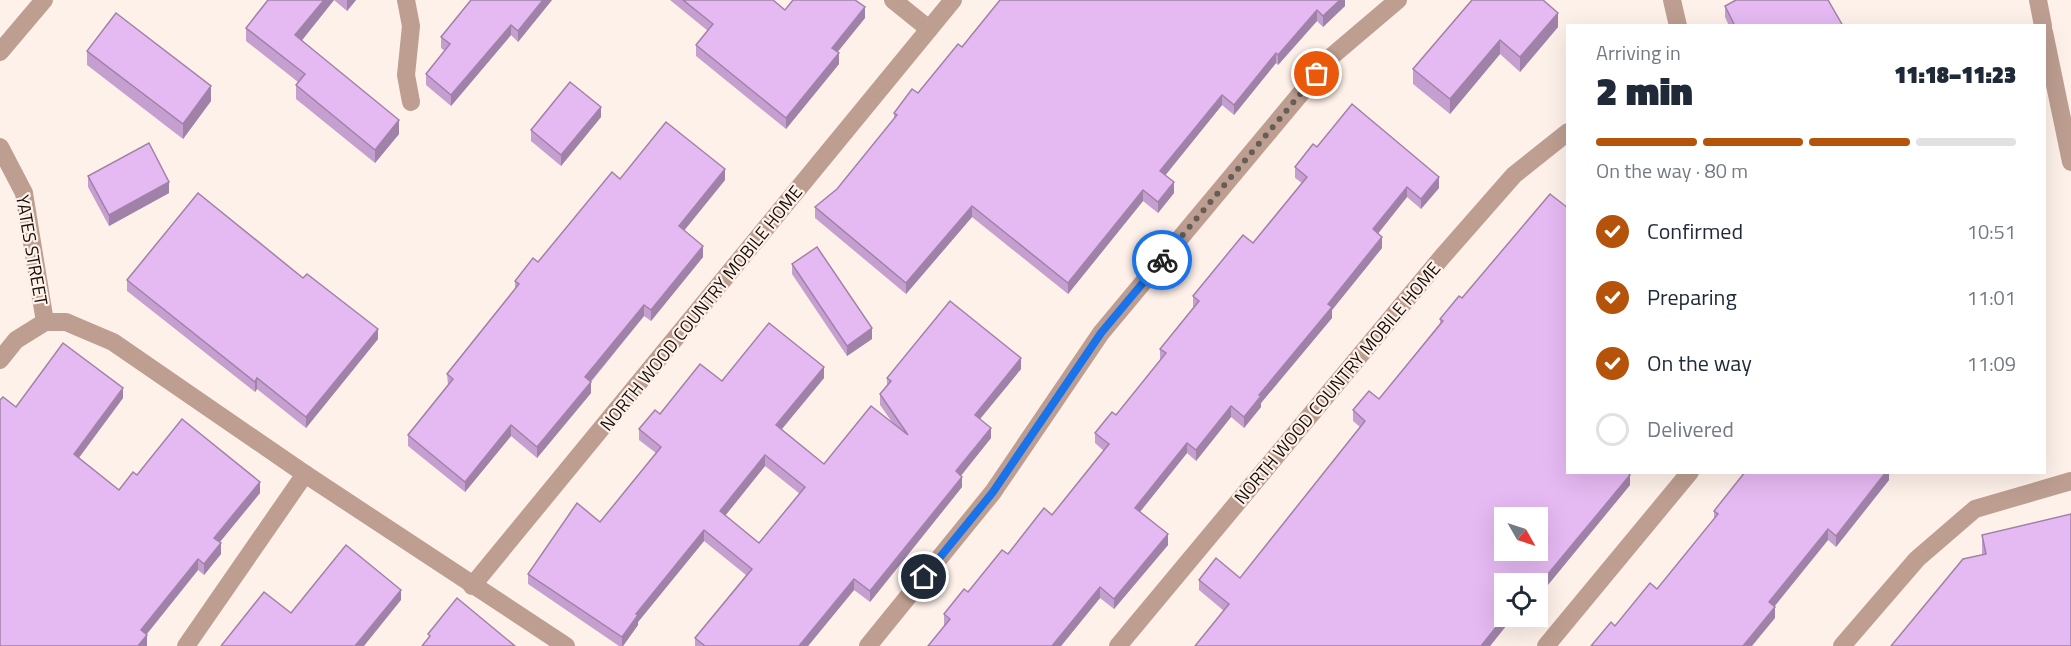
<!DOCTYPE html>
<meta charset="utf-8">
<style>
body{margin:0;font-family:"Titillium Web",sans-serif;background:#f6f6f7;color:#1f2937;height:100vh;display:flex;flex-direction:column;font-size:22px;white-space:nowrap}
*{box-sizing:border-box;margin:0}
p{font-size:20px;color:#747a83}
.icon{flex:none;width:33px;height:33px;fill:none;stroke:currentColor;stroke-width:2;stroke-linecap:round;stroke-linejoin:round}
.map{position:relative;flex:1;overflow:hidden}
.sheet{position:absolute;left:1566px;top:24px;width:480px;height:450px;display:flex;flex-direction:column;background:#fff;border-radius:0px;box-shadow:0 6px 24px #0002}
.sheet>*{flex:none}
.needle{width:39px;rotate:129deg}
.tools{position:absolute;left:1494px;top:507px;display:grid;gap:12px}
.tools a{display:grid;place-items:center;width:54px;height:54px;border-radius:0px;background:#fff;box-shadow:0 6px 24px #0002;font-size:30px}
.pin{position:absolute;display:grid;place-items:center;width:51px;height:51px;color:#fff;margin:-26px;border:3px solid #fff;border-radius:50%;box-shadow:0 2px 6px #0007}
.courier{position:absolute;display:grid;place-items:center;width:60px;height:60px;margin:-30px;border:4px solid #1a73e8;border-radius:50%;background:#fff;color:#222;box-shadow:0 2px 8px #0007}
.overview em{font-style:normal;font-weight:800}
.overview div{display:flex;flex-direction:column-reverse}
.overview{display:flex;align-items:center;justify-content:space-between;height:102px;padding:0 30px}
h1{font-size:39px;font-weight:800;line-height:45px}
.bar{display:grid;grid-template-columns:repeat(4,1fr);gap:9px 6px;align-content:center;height:72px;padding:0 30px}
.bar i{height:8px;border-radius:4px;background:#e0e1e3}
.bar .current{background:#b45309}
.bar p{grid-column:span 4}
ol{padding:0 30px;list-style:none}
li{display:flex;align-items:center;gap:18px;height:66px}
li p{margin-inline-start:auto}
li .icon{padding:6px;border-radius:50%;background:#b45309;color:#fff;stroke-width:4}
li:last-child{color:#747a83}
li i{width:33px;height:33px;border:3px solid #e0e1e3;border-radius:50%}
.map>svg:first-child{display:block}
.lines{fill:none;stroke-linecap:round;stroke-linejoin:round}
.lane{stroke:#bd9e91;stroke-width:18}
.street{stroke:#bd9e91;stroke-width:18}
.wall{fill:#c59fd0;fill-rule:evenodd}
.shaded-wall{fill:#a082a9}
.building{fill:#e5b9f2;stroke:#a082a9;stroke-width:1.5;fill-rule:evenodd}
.done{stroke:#665d57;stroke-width:6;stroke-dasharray:0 10.8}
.route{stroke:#1a73e8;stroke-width:8}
.labels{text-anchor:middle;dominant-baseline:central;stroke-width:4.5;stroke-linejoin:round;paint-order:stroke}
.street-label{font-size:18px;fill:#140d09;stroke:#fef1e9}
</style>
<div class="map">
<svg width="2071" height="646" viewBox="0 0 2071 646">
<rect width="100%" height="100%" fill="#fef1e9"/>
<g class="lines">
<g class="lane">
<polyline points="406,0 411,26 406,75 411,102"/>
<polyline points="2038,0 2043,26"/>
<polyline points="2044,32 2071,162"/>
<polyline points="1842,646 1917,559 1975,509 2071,481"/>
</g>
<g class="street">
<polyline points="893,0 929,29"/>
<polyline points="1672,0 1678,26"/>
<polyline points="0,52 44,0"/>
<polyline points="0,147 24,193 45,322"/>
<polyline points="0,360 16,340 45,322 66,322 113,342 305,474 566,646"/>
<polyline points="472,586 953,0"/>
<polyline points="186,646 305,474"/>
<polyline points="868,646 993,492 1101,333 1332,56 1398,0"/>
<polyline points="1118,646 1442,257 1514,175 1568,132"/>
<polyline points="1546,646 1690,472"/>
</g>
</g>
<g class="wall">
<polygon points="268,0 356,0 347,11 334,0 302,40 399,134 375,163 296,99 296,85 298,82 246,41 246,28"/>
<polygon points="552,0 518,42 511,35 451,106 426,85 426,74 445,51 441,48 441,37"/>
<polygon points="670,0 773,0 785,10 865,18 837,52 839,64 786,129 696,56 696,45 708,31"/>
<polygon points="1345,0 1345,6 1323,27 1317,21 1278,65 1276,63 1234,115 1222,105 1165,175 1174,193 1158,213 1143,201 1068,294 972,217 906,294 815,218 815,207 837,189 894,119 894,113 918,93"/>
<polygon points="1472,0 1558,27 1520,72 1500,54 1450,114 1413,84 1413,69"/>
<polygon points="1725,6 1843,26 1729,26 1725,17"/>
<polygon points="87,51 211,101 183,139 87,65"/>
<polygon points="601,117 561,166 531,141 531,130"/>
<polygon points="1317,147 1439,188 1421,209 1407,197 1378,233 1382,248 1332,310 1332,318 1261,403 1261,407 1244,428 1231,417 1196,461 1187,453 1140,512 1168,545 1114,609 1100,598 1061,646 928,646 945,626 944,625 944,614 1008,554 1052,515 1104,451 1095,443 1095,433 1116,415 1160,360 1160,349 1193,308 1193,296 1253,243 1302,183 1295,178 1295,167"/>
<polygon points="88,176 169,193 109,226 88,187"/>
<polygon points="620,179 725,180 684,230 703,257 651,321 644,316 591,382 591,393 537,458 511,436 465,492 408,446 408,435 448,385 447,374 515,289 515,281 538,262"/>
<polygon points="792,264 872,339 847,356 792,274"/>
<polygon points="303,278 378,339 306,428 257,389 255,392 127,291 127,280"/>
<polygon points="1440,319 1568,472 1630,485 1538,597 1538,584 1504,584 1504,616 1514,616 1490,646 1195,646 1224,611 1199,590 1199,580 1240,578 1360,427 1353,421 1353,410 1379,399 1440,323"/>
<path d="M1021,369L980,419L991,438L961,475L962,487L870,602L854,590L808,646H695V638L746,575L704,541L638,622V625L623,646H619L528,584V574L600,522L656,453L639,440V429L660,414L722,381L824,378L782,429L824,464L892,422L880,405V394L887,386V378ZM765,466L800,494L759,543L725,516Z"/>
<polygon points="123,398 79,458 119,490 137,475 260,493 220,542 221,554 204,575 198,570 147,634 147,646 0,646 16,407"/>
<polygon points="1889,472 1889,480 1836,547 1828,540 1774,607 1775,618 1615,626 1657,589 1714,520 1714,511"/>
<polygon points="1982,535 2071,646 1982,554"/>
</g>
<g class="shaded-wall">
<polygon points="324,0 334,0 295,49 295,35"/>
<polygon points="347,0 356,0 347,11"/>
<polygon points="543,0 552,0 518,42 518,31"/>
<polygon points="1340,0 1345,0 1345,6 1323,27 1323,16"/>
<polygon points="865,7 865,18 832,59 832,48"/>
<polygon points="1317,10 1317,21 1278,65 1278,55"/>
<polygon points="1558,13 1558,27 1520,72 1520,57"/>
<polygon points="511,25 511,35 451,106 451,95"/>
<polygon points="1500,40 1500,54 1450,114 1450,99"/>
<polygon points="839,53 839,64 786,129 786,118"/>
<polygon points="1276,53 1276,63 1234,115 1234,105"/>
<polygon points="211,86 211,101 183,139 183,124"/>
<polygon points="1222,95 1222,105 1160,182 1160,171"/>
<polygon points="601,107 601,117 561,166 561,155"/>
<polygon points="399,120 399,134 375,163 375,150"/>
<polygon points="725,169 725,180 679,237 679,226"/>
<polygon points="1439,177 1439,188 1421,209 1421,199"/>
<polygon points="169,182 169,193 109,226 109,215"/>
<polygon points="1174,182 1174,193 1158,213 1158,202"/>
<polygon points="1407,187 1407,197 1373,240 1373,229"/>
<polygon points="1143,190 1143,201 1068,294 1068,283"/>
<polygon points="972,206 972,217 906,294 906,283"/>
<polygon points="1382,237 1382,248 1332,310 1332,318 1261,403 1261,407 1244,428 1244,417 1259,395 1328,304"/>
<polygon points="703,246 703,257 651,321 651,310"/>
<polygon points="644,305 644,316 585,388 585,377"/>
<polygon points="872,328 872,339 847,356 847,346"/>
<polygon points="378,329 378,339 306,428 306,417"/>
<polygon points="1021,358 1021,369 975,425 975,415"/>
<polygon points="824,367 824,378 776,436 776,425"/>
<polygon points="257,378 257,389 255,392 255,382"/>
<polygon points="591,382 591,393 537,458 537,447"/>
<polygon points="123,388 123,398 74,464 74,454"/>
<polygon points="1231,406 1231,417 1196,461 1196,450"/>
<polygon points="511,425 511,436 465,492 465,482"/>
<polygon points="991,428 991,438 956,482 956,471"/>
<polygon points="1187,443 1187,453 1135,518 1135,508"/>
<polygon points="765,455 765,466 720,522 720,511"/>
<polygon points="1886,472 1889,472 1889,480 1836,547 1836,536"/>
<polygon points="1630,475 1630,485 1538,597 1538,586"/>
<polygon points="962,477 962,487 870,602 870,591"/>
<polygon points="260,482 260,493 214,549 214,538"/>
<polygon points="1828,529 1828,540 1769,613 1769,602"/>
<polygon points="704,530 704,541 638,622 638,625 623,646 622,646 622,637 636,614"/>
<polygon points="1168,534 1168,545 1114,609 1114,599"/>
<polygon points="221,543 221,554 204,575 204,564"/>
<polygon points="198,559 198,570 141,641 141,630"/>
<polygon points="854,579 854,590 808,646 799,646"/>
<polygon points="1100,587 1100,598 1061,646 1052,646"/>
<polygon points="401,590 401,600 364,646 355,646"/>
<polygon points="1775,607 1775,618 1752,646 1743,646"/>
<polygon points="1505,616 1514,616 1490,646 1481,646"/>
<polygon points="147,635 147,646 138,646"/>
</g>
<g class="building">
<polygon points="268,0 324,0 295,35 399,120 375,150 296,85 305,74 246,28"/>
<polygon points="471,0 543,0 518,31 511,25 451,95 426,74 450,44 441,37"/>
<polygon points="683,0 773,0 785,10 793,0 855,0 865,7 832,48 839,53 786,118 696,45 713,24"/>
<polygon points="1000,0 1340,0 1323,16 1317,10 1278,55 1276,53 1234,105 1222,95 1160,171 1174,182 1158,202 1143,190 1068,283 972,206 906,283 815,207 837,189 897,115 894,113 912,89 918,93 958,44 962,47"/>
<polygon points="1472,0 1543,0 1558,13 1520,57 1500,40 1450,99 1413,69"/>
<polygon points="1736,0 1828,0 1843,26 1735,26 1725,6"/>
<polygon points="116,13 211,86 183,124 87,51"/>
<polygon points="570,82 601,107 561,155 531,130"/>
<polygon points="1352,104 1439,177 1421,199 1407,187 1373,229 1382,237 1328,304 1332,307 1259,395 1261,396 1244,417 1231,406 1196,450 1187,443 1135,508 1168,534 1114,599 1100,587 1052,646 928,646 950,619 944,614 964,589 968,592 1002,550 1008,554 1044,508 1052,515 1109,444 1095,433 1112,412 1116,415 1166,353 1160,349 1199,301 1193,296 1243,235 1253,243 1307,177 1295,167 1313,144 1317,147"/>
<polygon points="666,122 725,169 679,226 703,246 651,310 644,305 585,377 591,382 537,447 511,425 465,482 408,435 453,379 447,374 519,284 515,281 533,258 538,262 612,172 620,179"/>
<polygon points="149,143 169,182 109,215 88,176"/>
<polygon points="198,193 303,278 307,274 378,329 306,417 257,378 255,382 127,280"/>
<path d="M1550,194L1568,208V472H1627L1630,475L1538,586V584H1504V616H1505L1481,646H1195L1229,604L1199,580L1216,558L1240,578L1365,421L1353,410L1369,391L1379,399L1443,321L1440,319L1459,296L1462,298ZM1504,518H1538V550H1504Z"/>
<polygon points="817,247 872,328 847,346 792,264"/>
<path d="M950,301L1021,358L975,415L991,428L956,471L962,477L870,591L854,579L799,646H705L695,638L752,569L704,530L636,614L638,615L622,637L528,574L577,503L600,522L661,447L639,429L655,410L660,414L700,364L722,381L769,323L824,367L776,425L824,464L871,406L908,435L880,394L891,381L887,378ZM765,455L805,487L759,543L720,511Z"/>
<polygon points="63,343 123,388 74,454 119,490 133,472 137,475 182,419 260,482 214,538 221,543 204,564 198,559 141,630 147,635 138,646 0,646 0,400 3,397 16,407"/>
<polygon points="1745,472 1886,472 1836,536 1828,529 1769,602 1775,607 1743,646 1591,646 1611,622 1615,626 1650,583 1657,589 1718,514 1714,511"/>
<polygon points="2071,514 2071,646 1891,646 1963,559 1986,554 1982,535"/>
<polygon points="346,545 401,590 355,646 221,646 264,592 291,613"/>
<polygon points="457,598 515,646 422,646 430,636 428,634"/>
</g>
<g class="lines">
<polyline class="done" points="1162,260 1317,74"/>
<polyline class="route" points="924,577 993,492 1101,333 1162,260"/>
</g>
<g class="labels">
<g class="street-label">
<text transform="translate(32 250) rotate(80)">YATES STREET</text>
<text transform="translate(701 308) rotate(-51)">NORTH WOOD COUNTRY MOBILE HOME</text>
<text transform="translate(1337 383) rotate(-50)">NORTH WOOD COUNTRY MOBILE HOME</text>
</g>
</g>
</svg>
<div class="tools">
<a><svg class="needle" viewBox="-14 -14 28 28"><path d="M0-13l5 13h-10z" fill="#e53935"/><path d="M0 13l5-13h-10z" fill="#747a83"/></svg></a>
<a><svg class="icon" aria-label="locate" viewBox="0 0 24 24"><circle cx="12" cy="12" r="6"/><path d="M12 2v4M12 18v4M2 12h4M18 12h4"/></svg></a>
</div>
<div class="pin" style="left:1317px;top:74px;background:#ea580c"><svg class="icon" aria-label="bag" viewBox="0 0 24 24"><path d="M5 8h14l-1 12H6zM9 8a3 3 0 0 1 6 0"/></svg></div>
<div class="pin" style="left:924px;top:577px;background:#1f2937"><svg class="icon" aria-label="home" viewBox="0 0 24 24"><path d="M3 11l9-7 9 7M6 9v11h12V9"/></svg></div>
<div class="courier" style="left:1162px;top:260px"><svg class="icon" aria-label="bike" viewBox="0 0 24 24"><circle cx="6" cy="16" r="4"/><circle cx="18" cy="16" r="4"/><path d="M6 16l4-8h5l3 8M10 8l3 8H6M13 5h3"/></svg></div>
<section class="sheet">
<div class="overview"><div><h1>2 min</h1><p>Arriving in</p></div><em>11:18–11:23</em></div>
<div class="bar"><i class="current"></i><i class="current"></i><i class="current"></i><i></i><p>On the way · 80 m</p></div>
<ol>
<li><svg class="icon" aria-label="check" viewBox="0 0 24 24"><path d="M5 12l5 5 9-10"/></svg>Confirmed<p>10:51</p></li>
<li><svg class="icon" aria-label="check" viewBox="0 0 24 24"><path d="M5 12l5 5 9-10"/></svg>Preparing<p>11:01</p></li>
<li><svg class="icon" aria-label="check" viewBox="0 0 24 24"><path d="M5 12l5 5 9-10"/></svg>On the way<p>11:09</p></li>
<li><i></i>Delivered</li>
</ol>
</section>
</div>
